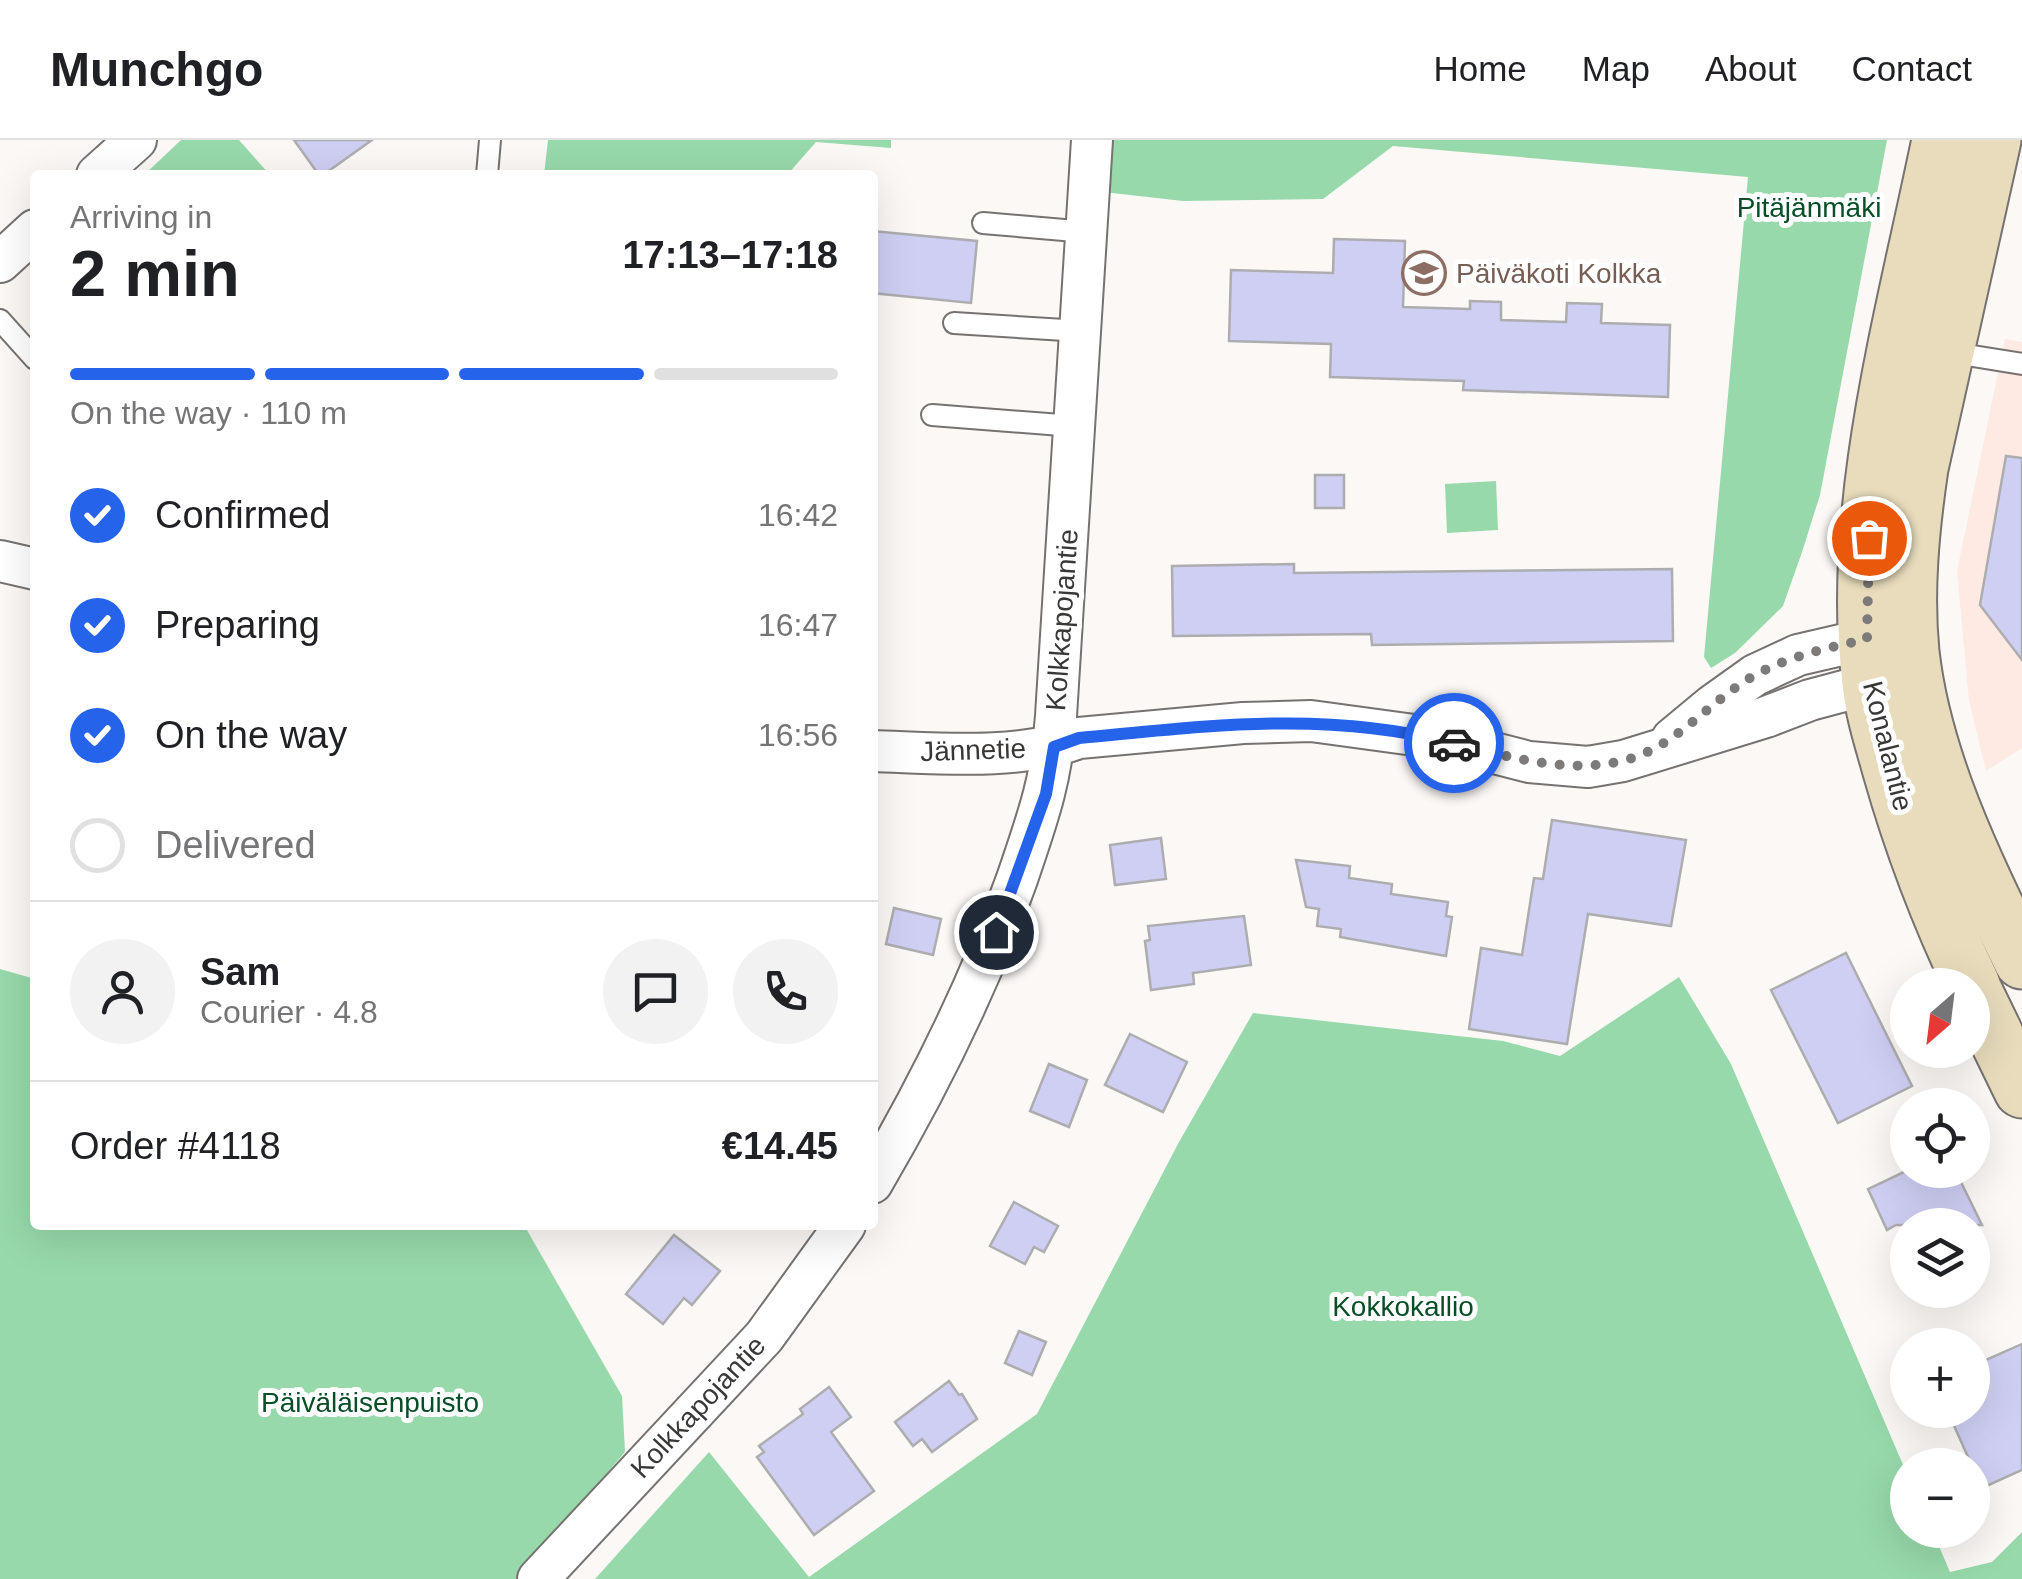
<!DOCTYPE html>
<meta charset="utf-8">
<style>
body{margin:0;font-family:Arial,sans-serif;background:#f2f2f2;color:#202124;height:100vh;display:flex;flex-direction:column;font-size:38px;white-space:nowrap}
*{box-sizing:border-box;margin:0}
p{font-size:32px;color:#757577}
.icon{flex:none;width:55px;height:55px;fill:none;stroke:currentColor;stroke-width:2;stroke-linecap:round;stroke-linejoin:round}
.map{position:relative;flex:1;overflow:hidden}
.details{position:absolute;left:30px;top:30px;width:848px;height:1060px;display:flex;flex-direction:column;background:#fff;border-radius:10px;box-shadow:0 10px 40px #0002}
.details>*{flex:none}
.needle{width:65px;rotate:208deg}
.tools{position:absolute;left:1890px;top:828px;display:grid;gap:20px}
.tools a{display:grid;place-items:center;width:100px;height:100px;border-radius:50%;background:#fff;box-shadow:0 10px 40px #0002;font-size:50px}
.pin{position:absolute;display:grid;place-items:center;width:85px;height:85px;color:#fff;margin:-42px;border:5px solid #fff;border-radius:50%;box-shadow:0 2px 10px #0007}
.courier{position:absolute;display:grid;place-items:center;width:100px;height:100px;margin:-50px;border:8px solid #2563eb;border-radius:50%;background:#fff;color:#222;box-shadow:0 2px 12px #0007}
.overview em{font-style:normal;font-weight:600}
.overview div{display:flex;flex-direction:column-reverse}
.overview{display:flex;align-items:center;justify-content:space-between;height:170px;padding:0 40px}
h1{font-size:65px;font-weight:600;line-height:75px}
.bar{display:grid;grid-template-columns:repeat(4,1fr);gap:15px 10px;align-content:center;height:120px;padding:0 40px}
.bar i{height:12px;border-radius:8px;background:#e0e0e0}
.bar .selected{background:#2563eb}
.bar p{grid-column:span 4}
.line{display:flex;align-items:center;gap:25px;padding:0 40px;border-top:2px solid #e0e0e0}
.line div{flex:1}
.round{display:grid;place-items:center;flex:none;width:105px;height:105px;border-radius:52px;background:#f2f2f2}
ol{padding:0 40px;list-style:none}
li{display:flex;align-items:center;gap:30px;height:110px}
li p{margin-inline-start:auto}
li .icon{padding:10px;border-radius:50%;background:#2563eb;color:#fff;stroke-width:4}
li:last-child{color:#757577}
li i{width:55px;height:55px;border:5px solid #e0e0e0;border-radius:50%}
header{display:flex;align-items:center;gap:60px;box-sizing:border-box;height:140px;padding:0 50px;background:#fff;border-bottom:2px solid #e0e0e0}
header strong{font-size:48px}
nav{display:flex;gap:55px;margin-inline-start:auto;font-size:35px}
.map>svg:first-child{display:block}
.commercial{fill:#feeae2}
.green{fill:#97d9aa}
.building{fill:#cecff3;stroke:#adadb0;stroke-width:2.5}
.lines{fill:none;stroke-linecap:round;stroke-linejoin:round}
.lane-casing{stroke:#757270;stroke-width:24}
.street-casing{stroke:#757270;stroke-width:44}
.secondary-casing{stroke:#757270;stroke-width:59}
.lane{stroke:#fff;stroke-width:20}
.street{stroke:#fff;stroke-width:40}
.secondary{stroke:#e8dcbc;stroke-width:55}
.done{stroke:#7d7b7a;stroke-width:10;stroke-dasharray:0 18}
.route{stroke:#2563eb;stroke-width:12}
.labels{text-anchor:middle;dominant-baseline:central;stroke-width:10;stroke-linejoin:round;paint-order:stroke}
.park-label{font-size:28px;fill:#084f28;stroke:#fff}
.education-label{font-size:28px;fill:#785e54;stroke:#fff;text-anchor:start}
.street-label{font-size:28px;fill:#393837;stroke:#fff}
</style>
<header>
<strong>Munchgo</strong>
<nav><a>Home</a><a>Map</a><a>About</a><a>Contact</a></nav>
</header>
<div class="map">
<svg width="2022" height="1439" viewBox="0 0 2022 1439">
<rect width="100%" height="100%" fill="#fbf8f6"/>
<polygon class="commercial" points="2005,199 2022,202 2022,608 1986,631 1969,561 1957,431"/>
<g class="green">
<polygon points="181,0 239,0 270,35 144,35"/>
<polygon points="548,0 891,0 891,8 816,2 787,35 544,35"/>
<polygon points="1072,0 1887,0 1820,355 1802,412 1783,466 1735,513 1711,528 1704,517 1748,37 1393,6 1323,59 1183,61 1068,48"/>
<polygon points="1496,341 1498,390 1447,393 1445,344"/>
<polygon points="0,829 35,839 35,1085 524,1085 622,1256 625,1312 516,1439 0,1439"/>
<polygon points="1679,837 1731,924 1907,1334 1908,1390 1932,1390 1950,1432 1992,1422 2022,1392 2022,1439 595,1439 709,1312 809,1437 1037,1274 1179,1002 1253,873 1503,901 1560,916"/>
</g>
<g class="building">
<polygon points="294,0 372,0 323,35 319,35"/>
<polygon points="872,91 977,101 971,163 872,153"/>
<polygon points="1334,99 1405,101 1403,167 1470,169 1470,161 1501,162 1501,180 1566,182 1567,163 1602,164 1601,183 1670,185 1668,257 1463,250 1464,241 1330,237 1331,204 1229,201 1231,130 1333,133"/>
<polygon points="2006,316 2022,318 2022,520 1980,465"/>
<rect x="1315" y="335" width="29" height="33"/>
<polygon points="1294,424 1294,433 1672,429 1673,501 1372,505 1371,494 1173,496 1172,426"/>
<polygon points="1552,680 1686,700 1671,786 1588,774 1567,904 1469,889 1481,808 1522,815 1534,738 1543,739"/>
<polygon points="1161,698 1166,739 1115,745 1110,705"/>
<polygon points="1296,720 1350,726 1349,738 1392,744 1391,754 1448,762 1446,776 1452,777 1446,816 1340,797 1341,789 1317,786 1319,769 1306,767"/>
<polygon points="894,768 941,779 933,815 886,804"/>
<polygon points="1244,776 1251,825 1193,833 1194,844 1151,850 1145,801 1150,800 1148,786"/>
<polygon points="1846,813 1912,946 1838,983 1771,850"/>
<polygon points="1130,894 1187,922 1163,972 1105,945"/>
<polygon points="1049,924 1087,940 1069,987 1030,971"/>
<polygon points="1908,1030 1955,1030 1982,1085 1896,1085 1887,1090 1868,1049"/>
<polygon points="1014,1062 1058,1086 1044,1112 1034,1107 1025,1124 990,1106"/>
<polygon points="674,1095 720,1131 692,1165 684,1158 663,1184 626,1154"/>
<polygon points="1019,1191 1046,1202 1032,1235 1005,1223"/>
<polygon points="2022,1204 2022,1330 1982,1348 1947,1270 1975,1270 1972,1226"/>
<polygon points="949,1241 959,1255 962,1254 977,1279 932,1312 922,1299 913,1306 895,1282"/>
<polygon points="829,1247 851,1277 831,1292 874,1351 814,1395 757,1317 764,1312 759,1306 803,1274 800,1269"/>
</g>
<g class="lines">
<g class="lane-casing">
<g id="lane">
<polyline points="487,35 490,0"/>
<polyline points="983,83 1087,92"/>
<polyline points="0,180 35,219"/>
<polyline points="954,183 1081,191"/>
<polyline points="1948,212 2022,224"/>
<polyline points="932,275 1074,286"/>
</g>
</g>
<g class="street-casing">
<g id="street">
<polyline points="97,35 136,0"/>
<polyline points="0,122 35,90"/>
<polyline points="0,421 35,429"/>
<polyline points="1672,599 1713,565 1755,535 1798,515 1867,499 1889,507"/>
<path d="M872,611C939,613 1016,621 1079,598L1243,583L1311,581L1436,598L1529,622L1588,627L1623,621L1766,577L1810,560L1870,544L1892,530"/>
<path d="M872,1043C929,946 979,845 1017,739C1037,680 1052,640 1056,576L1092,0"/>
<polyline points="538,1439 764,1197 845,1085"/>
</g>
</g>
<g class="secondary-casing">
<g id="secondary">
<path d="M1940,0C1905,172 1849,365 1870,542C1873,572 1883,602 1891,631C1912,705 1939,776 1972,845"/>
<path d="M1993,0L1920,328C1911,389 1905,451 1911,512C1923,620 1975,725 2022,821"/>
<polyline points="1972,847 2022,950"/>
</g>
</g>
<use href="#lane" class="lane"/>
<use href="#street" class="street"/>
<use href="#secondary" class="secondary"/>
</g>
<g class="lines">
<path class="done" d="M1454,603C1509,617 1565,634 1622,621C1677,608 1709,560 1757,534C1792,515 1829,508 1867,499L1869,398"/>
<path class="route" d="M996,792L1046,654L1054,607L1079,598C1210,586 1324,570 1454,603"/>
</g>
<defs>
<g id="school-ring" transform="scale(2.25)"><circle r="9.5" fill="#fff" stroke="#8d6e63" stroke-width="1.5"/><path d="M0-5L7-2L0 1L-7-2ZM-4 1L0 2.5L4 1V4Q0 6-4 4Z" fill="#8d6e63"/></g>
</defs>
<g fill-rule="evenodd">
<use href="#school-ring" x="1424" y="133"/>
</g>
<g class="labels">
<g class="park-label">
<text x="1809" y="67">Pitäjänmäki</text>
<text x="1403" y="1166">Kokkokallio</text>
<text x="370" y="1262">Päiväläisenpuisto</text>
</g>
<g class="education-label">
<text x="1456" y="133">Päiväkoti Kolkka</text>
</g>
<g class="street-label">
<text transform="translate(1062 480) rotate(-86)">Kolkkapojantie</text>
<text transform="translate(1888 606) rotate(76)">Konalantie</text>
<text transform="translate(973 610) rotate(-2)">Jännetie</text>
<text transform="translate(698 1267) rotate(-47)">Kolkkapojantie</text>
</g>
</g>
</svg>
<div class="tools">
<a><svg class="needle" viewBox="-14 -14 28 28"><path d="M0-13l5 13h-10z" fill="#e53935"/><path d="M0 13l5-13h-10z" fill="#757577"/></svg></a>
<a><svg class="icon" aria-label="locate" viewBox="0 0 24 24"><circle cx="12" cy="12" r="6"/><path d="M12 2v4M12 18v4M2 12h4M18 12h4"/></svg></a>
<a><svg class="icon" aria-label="layers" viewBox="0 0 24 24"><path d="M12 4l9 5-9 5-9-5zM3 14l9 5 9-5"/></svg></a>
<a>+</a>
<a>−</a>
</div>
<div class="pin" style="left:1869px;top:398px;background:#ea580c"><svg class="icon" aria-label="bag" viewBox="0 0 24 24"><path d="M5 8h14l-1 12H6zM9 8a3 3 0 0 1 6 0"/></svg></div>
<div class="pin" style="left:996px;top:792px;background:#1f2937"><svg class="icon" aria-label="home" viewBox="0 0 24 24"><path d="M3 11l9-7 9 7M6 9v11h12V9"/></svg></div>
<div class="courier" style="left:1454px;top:603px"><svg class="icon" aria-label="car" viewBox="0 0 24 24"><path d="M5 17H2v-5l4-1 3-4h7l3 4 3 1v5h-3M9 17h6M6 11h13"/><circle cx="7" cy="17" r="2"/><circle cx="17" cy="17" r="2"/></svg></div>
<section class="details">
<div class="overview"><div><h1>2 min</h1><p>Arriving in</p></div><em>17:13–17:18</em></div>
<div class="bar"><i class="selected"></i><i class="selected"></i><i class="selected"></i><i></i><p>On the way · 110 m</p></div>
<ol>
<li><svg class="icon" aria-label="check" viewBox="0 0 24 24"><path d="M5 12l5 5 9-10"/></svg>Confirmed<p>16:42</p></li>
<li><svg class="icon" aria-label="check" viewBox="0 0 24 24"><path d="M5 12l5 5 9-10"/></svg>Preparing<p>16:47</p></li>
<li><svg class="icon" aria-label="check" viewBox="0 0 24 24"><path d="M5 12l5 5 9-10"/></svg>On the way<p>16:56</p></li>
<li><i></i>Delivered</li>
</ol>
<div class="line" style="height:180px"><a class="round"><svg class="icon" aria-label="person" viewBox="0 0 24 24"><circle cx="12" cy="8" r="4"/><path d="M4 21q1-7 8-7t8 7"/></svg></a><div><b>Sam</b><p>Courier · 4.8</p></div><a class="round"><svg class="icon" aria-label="chat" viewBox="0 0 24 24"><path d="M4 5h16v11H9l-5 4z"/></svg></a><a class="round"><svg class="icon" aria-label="phone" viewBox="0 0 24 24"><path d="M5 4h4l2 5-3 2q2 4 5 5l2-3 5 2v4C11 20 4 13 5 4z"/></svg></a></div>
<div class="line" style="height:130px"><div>Order #4118</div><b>€14.45</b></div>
</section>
</div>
